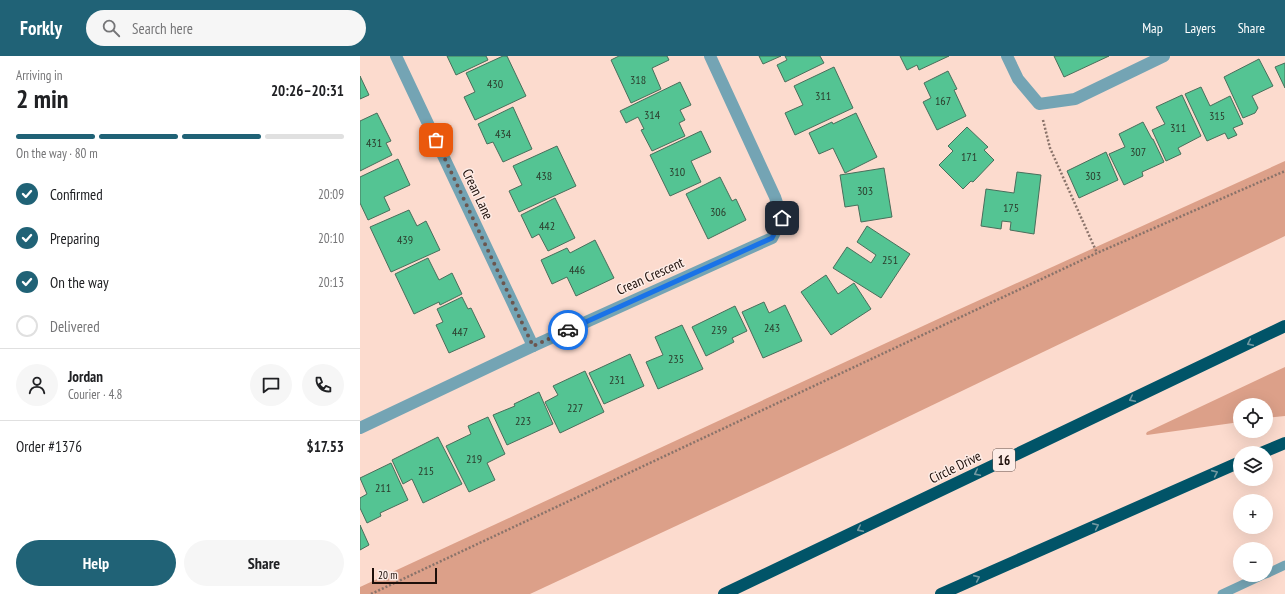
<!DOCTYPE html>
<meta charset="utf-8">
<style>
body{margin:0;font-family:"PT Sans Narrow",sans-serif;background:#f6f6f6;color:#202124;height:100vh;display:flex;flex-direction:column;font-size:15px;white-space:nowrap}
*{box-sizing:border-box;margin:0}
p{font-size:13px;color:#757577}
.icon{flex:none;width:22px;height:22px;fill:none;stroke:currentColor;stroke-width:2;stroke-linecap:round;stroke-linejoin:round}
.map{position:relative;flex:1;overflow:hidden}
.side{display:flex;flex-direction:column;background:#fff;width:360px}
.side>*{flex:none}
.buttons{position:absolute;left:873px;top:342px;display:grid;gap:8px}
.buttons a{display:grid;place-items:center;width:40px;height:40px;border-radius:50%;background:#fff;box-shadow:0 4px 16px #0002;font-size:20px}
.scale{position:absolute;left:12px;bottom:10px;width:65px;box-sizing:border-box;padding-left:4px;border:2px solid #1d0f0a;border-top:0;font-size:11px;line-height:14px;white-space:nowrap;color:#1d0f0a;-webkit-text-stroke:3px #fdece6;paint-order:stroke}
.pin{position:absolute;display:grid;place-items:center;width:34px;height:34px;color:#fff;margin:-17px;border-radius:8px;box-shadow:0 2px 6px #0006}
.courier{position:absolute;display:grid;place-items:center;width:40px;height:40px;margin:-20px;border:3px solid #1a73e8;border-radius:50%;background:#fff;color:#222;box-shadow:0 1px 5px #0007}
.summary em{font-style:normal;font-weight:600}
.summary div{display:flex;flex-direction:column-reverse}
.summary{display:flex;align-items:center;justify-content:space-between;height:68px;padding:0 16px}
h1{font-size:26px;font-weight:600;line-height:30px}
.bar{display:grid;grid-template-columns:repeat(4,1fr);gap:6px 4px;align-content:center;height:48px;padding:0 16px}
.bar i{height:5px;border-radius:3px;background:#e0e0e0}
.bar .selected{background:#206276}
.bar p{grid-column:span 4}
.line{display:flex;align-items:center;gap:10px;padding:0 16px;border-top:1px solid #e0e0e0}
.line div{flex:1}
.round{display:grid;place-items:center;flex:none;width:42px;height:42px;border-radius:21px;background:#f6f6f6}
ol{padding:0 16px;list-style:none}
li{display:flex;align-items:center;gap:12px;height:44px}
li p{margin-inline-start:auto}
li .icon{padding:4px;border-radius:50%;background:#206276;color:#fff;stroke-width:4}
li:last-child{color:#757577}
li i{width:22px;height:22px;border:2px solid #e0e0e0;border-radius:50%}
.button{display:flex;gap:8px;margin-top:auto;padding:8px 16px}
.button a{flex:1;height:46px;border-radius:24px;background:#206276;color:#fff;font-size:16px;font-weight:600;line-height:46px;text-align:center}
.button a+a{background:#f6f6f6;color:#202124}
header{display:flex;align-items:center;gap:24px;box-sizing:border-box;height:56px;padding:0 20px;background:#206276;color:#fff}
header strong{font-size:19px}
nav{display:flex;gap:22px;margin-inline-start:auto;font-size:14px}
.search{width:280px;height:36px;background:#f6f6f6;display:flex;align-items:center;gap:10px;box-sizing:border-box;padding:0 14px;border-radius:22px;color:#757577;font-size:15px}
main{display:flex;flex:1;min-height:0}
.map>svg:first-child{display:block}
.green{fill:#dca089}
.building{fill:#54c493;stroke:#496e5b}
.lines{fill:none;stroke-linecap:round;stroke-linejoin:round}
.path{stroke:#8a736a;stroke-width:2.5;stroke-dasharray:2 2;stroke-linecap:butt}
.service{stroke:#74a4b4;stroke-width:9}
.minor{stroke:#74a4b4;stroke-width:12}
.motorway{stroke:#015468;stroke-width:12}
.oneway{stroke:#7298a1}
.done{stroke:#6b564f;stroke-width:4;stroke-dasharray:0 7.2}
.route{stroke:#1a73e8;stroke-width:5}
.labels{text-anchor:middle;dominant-baseline:central;stroke-width:3;stroke-linejoin:round;paint-order:stroke}
.number-label{font-size:12px;fill:#2b3c2c}
.shield{fill:#fdece6;stroke:#60514c;stroke-width:1}
.shield-label{font-size:13px;font-weight:bold;fill:#1d0f0a}
.street-label{font-size:14px;fill:#1d0f0a;stroke:#fdece6}
</style>
<header>
<strong>Forkly</strong>
<div class="search"><svg class="icon" aria-label="search" viewBox="0 0 24 24"><circle cx="10" cy="10" r="6"/><path d="M15 15l6 6"/></svg>Search here</div>
<nav><a>Map</a><a>Layers</a><a>Share</a></nav>
</header>
<main>
<section class="side">
<div class="summary"><div><h1>2 min</h1><p>Arriving in</p></div><em>20:26–20:31</em></div>
<div class="bar"><i class="selected"></i><i class="selected"></i><i class="selected"></i><i></i><p>On the way · 80 m</p></div>
<ol>
<li><svg class="icon" aria-label="check" viewBox="0 0 24 24"><path d="M5 12l5 5 9-10"/></svg>Confirmed<p>20:09</p></li>
<li><svg class="icon" aria-label="check" viewBox="0 0 24 24"><path d="M5 12l5 5 9-10"/></svg>Preparing<p>20:10</p></li>
<li><svg class="icon" aria-label="check" viewBox="0 0 24 24"><path d="M5 12l5 5 9-10"/></svg>On the way<p>20:13</p></li>
<li><i></i>Delivered</li>
</ol>
<div class="line" style="height:72px"><a class="round"><svg class="icon" aria-label="person" viewBox="0 0 24 24"><circle cx="12" cy="8" r="4"/><path d="M4 21q1-7 8-7t8 7"/></svg></a><div><b>Jordan</b><p>Courier · 4.8</p></div><a class="round"><svg class="icon" aria-label="chat" viewBox="0 0 24 24"><path d="M4 5h16v11H9l-5 4z"/></svg></a><a class="round"><svg class="icon" aria-label="phone" viewBox="0 0 24 24"><path d="M5 4h4l2 5-3 2q2 4 5 5l2-3 5 2v4C11 20 4 13 5 4z"/></svg></a></div>
<div class="line" style="height:52px"><div>Order #1376</div><b>$17.53</b></div>
<div class="button"><a>Help</a><a>Share</a></div>
</section>
<div class="map">
<svg width="925" height="538" viewBox="0 0 925 538">
<rect width="100%" height="100%" fill="#fcdbce"/>
<g class="green">
<polygon points="925,105 925,180 479,394 170,538 0,538 0,531 591,257"/>
<polygon points="925,311 925,360 906,362 906,349 880,349 880,366 787,379 786,378 787,376"/>
</g>
<g class="building">
<polygon points="87,0 126,0 128,4 96,19"/>
<polygon points="143,0 147,0 166,40 115,64 104,41 115,36 106,17"/>
<polygon points="259,0 307,0 309,4 292,12 301,33 271,47 251,4"/>
<polygon points="399,0 421,0 403,8"/>
<polygon points="425,0 460,0 464,7 425,26 417,9 427,4"/>
<polygon points="540,0 589,0 559,14 557,9 547,14"/>
<polygon points="694,0 749,0 704,21"/>
<polygon points="899,3 913,30 892,40 898,52 895,57 883,62 864,21"/>
<polygon points="925,7 925,32 915,11"/>
<polygon points="474,11 493,52 435,79 425,57 443,49 434,30"/>
<polygon points="588,15 597,33 594,34 606,60 577,74 563,46 571,42 564,27"/>
<polygon points="0,20 9,39 0,43"/>
<polygon points="320,26 331,49 320,54 325,64 319,67 325,80 292,95 281,74 284,73 278,61 266,67 260,55"/>
<polygon points="841,31 850,50 870,40 883,68 873,72 877,79 868,83 865,77 847,85 825,38"/>
<polygon points="822,39 841,80 818,92 821,98 806,105 792,74 805,68 796,51"/>
<polygon points="153,51 172,93 143,106 133,86 127,88 118,68"/>
<polygon points="17,57 31,85 26,87 32,99 0,115 0,65"/>
<polygon points="496,57 517,101 485,117 473,92 459,98 449,77 472,66 473,68"/>
<polygon points="783,66 792,83 793,83 804,106 782,116 783,120 764,129 749,98 765,91 759,78"/>
<polygon points="607,71 628,91 624,94 634,104 613,126 611,125 603,133 579,109 593,95 588,90"/>
<polygon points="341,75 351,96 331,105 341,126 310,140 290,99"/>
<polygon points="197,90 216,130 159,156 149,135 162,129 153,110"/>
<polygon points="746,96 758,124 719,142 707,115"/>
<polygon points="38,103 50,129 24,141 30,154 8,164 0,147 0,121"/>
<polygon points="524,112 532,161 501,166 498,149 485,151 480,119"/>
<polygon points="657,116 681,119 674,178 650,174 651,166 642,165 641,173 621,170 626,133 654,137"/>
<polygon points="360,121 372,145 376,143 386,164 348,183 326,138"/>
<polygon points="195,142 215,182 188,195 179,178 172,182 161,159"/>
<polygon points="49,154 57,170 66,165 80,194 31,216 10,171"/>
<polygon points="507,170 550,198 521,242 473,212 487,191 511,207 516,199 497,186"/>
<polygon points="235,184 254,222 216,240 207,221 192,228 181,204 207,192 210,197"/>
<polygon points="68,202 79,224 92,217 102,238 80,249 79,246 54,258 35,218"/>
<polygon points="466,219 478,238 494,227 511,253 471,279 441,236"/>
<polygon points="102,241 108,253 111,252 125,281 89,297 76,269 83,266 77,253"/>
<polygon points="404,246 409,257 425,249 442,285 403,302 382,256"/>
<polygon points="375,250 387,275 372,282 374,286 346,300 332,271"/>
<polygon points="322,269 343,313 298,333 286,306 303,299 295,281"/>
<polygon points="270,298 284,330 244,348 229,317"/>
<polygon points="225,315 244,356 200,377 185,346 198,339 193,330"/>
<polygon points="179,336 193,368 147,389 133,359 155,350 154,348"/>
<polygon points="128,361 145,398 127,407 135,424 109,436 86,390 111,378 108,370"/>
<polygon points="78,381 102,428 63,447 52,423 43,428 32,404"/>
<polygon points="31,407 48,444 20,457 21,460 7,467 0,452 0,442 7,438 0,422"/>
<polygon points="0,469 9,489 0,494"/>
</g>
<g class="lines">
<g class="path">
<polyline points="683,64 690,92 737,197"/>
<polyline points="11,538 737,197 925,115"/>
</g>
<g class="service">
<polyline points="906,518 925,509"/>
<polyline points="862,538 903,519"/>
</g>
<g class="minor">
<polyline points="36,0 173,290"/>
<polyline points="647,0 658,23 679,48 715,43 804,0"/>
<polyline points="0,372 173,290 412,182 422,162 415,141 350,0"/>
</g>
<g class="motorway">
<polyline points="901,397 925,387"/>
<polyline points="364,538 925,270"/>
<polyline points="581,538 880,406"/>
</g>
</g>
<defs><path id="oneway-chevron" d="M-2-3.5L2.5 0L-2 3.5" fill="none" stroke-width="1.6" stroke-linecap="round" stroke-linejoin="round"/></defs>
<g class="oneway">
<use href="#oneway-chevron" transform="translate(890 287) rotate(154)"/>
<use href="#oneway-chevron" transform="translate(772 343) rotate(154)"/>
<use href="#oneway-chevron" transform="translate(617 417) rotate(154)"/>
<use href="#oneway-chevron" transform="translate(855 417) rotate(-24)"/>
<use href="#oneway-chevron" transform="translate(736 470) rotate(-24)"/>
<use href="#oneway-chevron" transform="translate(500 473) rotate(154)"/>
<use href="#oneway-chevron" transform="translate(617 522) rotate(-24)"/>
</g>
<g class="lines">
<polyline class="done" points="76,84 173,290 208,274"/>
<polyline class="route" points="208,274 412,182 422,162"/>
</g>
<g class="labels">
<g class="number-label">
<text x="278" y="23">318</text>
<text x="135" y="27">430</text>
<text x="463" y="39">311</text>
<text x="583" y="44">167</text>
<text x="292" y="58">314</text>
<text x="857" y="59">315</text>
<text x="818" y="71">311</text>
<text x="143" y="77">434</text>
<text x="14" y="86">431</text>
<text x="778" y="95">307</text>
<text x="609" y="100">171</text>
<text x="317" y="115">310</text>
<text x="184" y="119">438</text>
<text x="733" y="119">303</text>
<text x="505" y="134">303</text>
<text x="651" y="151">175</text>
<text x="358" y="155">306</text>
<text x="187" y="169">442</text>
<text x="45" y="183">439</text>
<text x="530" y="203">251</text>
<text x="217" y="213">446</text>
<text x="412" y="271">243</text>
<text x="359" y="273">239</text>
<text x="100" y="275">447</text>
<text x="316" y="302">235</text>
<text x="257" y="323">231</text>
<text x="215" y="351">227</text>
<text x="163" y="364">223</text>
<text x="114" y="402">219</text>
<text x="66" y="414">215</text>
<text x="23" y="431">211</text>
</g>
<rect class="shield" x="633" y="393" width="22" height="22" rx="3"/>
<g class="shield-label">
<text x="644" y="404">16</text>
</g>
<g class="street-label">
<text transform="translate(118 138) rotate(65)">Crean Lane</text>
<text transform="translate(290 220) rotate(-24)">Crean Crescent</text>
<text transform="translate(595 411) rotate(-26)">Circle Drive</text>
</g>
</g>
</svg>
<div class="buttons">
<a><svg class="icon" aria-label="locate" viewBox="0 0 24 24"><circle cx="12" cy="12" r="6"/><path d="M12 2v4M12 18v4M2 12h4M18 12h4"/></svg></a>
<a><svg class="icon" aria-label="layers" viewBox="0 0 24 24"><path d="M12 4l9 5-9 5-9-5zM3 14l9 5 9-5"/></svg></a>
<a>+</a>
<a>−</a>
</div>
<div class="scale">20 m</div>
<div class="pin" style="left:76px;top:84px;background:#ea580c"><svg class="icon" aria-label="bag" viewBox="0 0 24 24"><path d="M5 8h14l-1 12H6zM9 8a3 3 0 0 1 6 0"/></svg></div>
<div class="pin" style="left:422px;top:162px;background:#1f2937"><svg class="icon" aria-label="home" viewBox="0 0 24 24"><path d="M3 11l9-7 9 7M6 9v11h12V9"/></svg></div>
<div class="courier" style="left:208px;top:274px"><svg class="icon" aria-label="car" viewBox="0 0 24 24"><path d="M5 17H2v-5l4-1 3-4h7l3 4 3 1v5h-3M9 17h6M6 11h13"/><circle cx="7" cy="17" r="2"/><circle cx="17" cy="17" r="2"/></svg></div>
</div>
</main>
